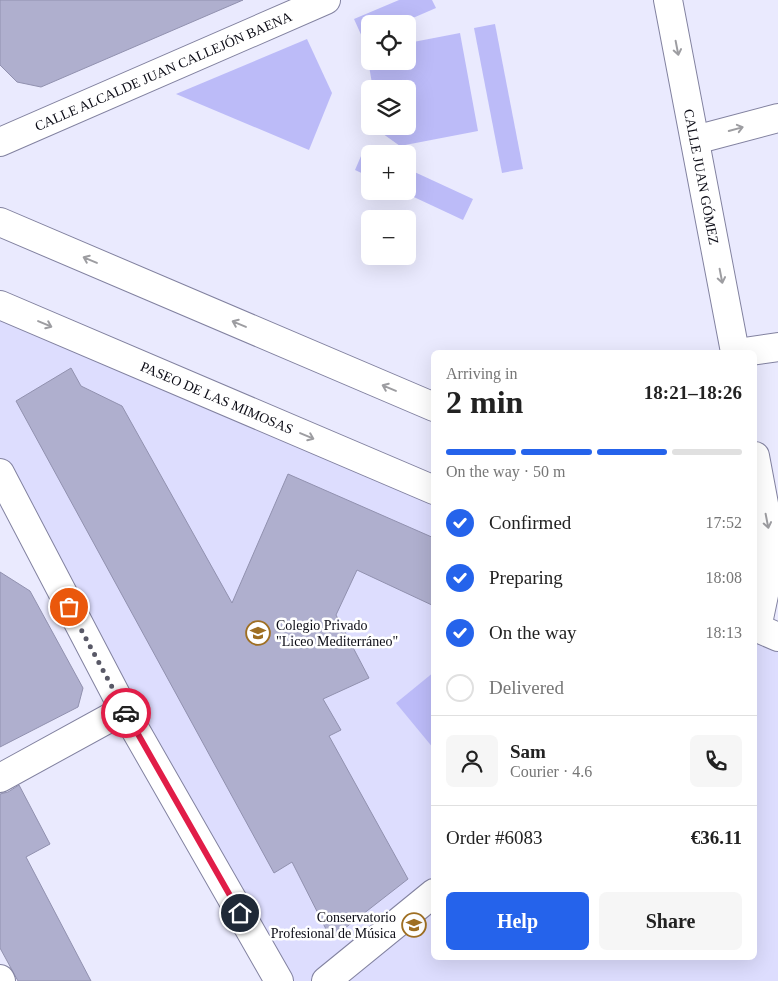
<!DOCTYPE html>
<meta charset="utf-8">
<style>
body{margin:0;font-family:Georgia,serif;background:#f6f6f6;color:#222;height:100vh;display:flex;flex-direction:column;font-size:19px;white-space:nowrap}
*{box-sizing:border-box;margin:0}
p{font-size:16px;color:#767676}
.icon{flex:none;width:28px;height:28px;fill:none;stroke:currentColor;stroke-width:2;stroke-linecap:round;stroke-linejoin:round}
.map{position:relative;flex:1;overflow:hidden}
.details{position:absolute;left:431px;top:350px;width:326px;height:610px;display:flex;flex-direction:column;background:#fff;border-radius:8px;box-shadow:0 5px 20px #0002}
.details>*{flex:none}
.controls{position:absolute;left:361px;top:15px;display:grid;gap:10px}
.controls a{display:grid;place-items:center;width:55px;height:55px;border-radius:8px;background:#fff;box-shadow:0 5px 20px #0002;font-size:25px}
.pin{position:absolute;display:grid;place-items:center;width:42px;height:42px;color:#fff;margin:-21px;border:2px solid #fff;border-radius:50%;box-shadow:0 1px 5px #0007}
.courier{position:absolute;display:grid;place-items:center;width:50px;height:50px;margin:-25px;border:4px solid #e11d48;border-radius:50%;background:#fff;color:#222;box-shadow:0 1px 6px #0007}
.overview em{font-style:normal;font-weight:600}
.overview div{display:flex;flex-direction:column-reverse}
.overview{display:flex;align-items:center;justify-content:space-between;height:85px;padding:0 15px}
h1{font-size:32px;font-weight:600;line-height:38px}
.bar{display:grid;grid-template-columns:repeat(4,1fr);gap:8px 5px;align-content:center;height:60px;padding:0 15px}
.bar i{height:6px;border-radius:4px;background:#e0e0e0}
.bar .on{background:#2563eb}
.bar p{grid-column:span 4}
.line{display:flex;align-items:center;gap:12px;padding:0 15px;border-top:1px solid #e0e0e0}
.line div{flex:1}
.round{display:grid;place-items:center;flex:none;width:52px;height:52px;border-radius:8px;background:#f6f6f6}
ol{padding:0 15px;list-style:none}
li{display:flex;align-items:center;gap:15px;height:55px}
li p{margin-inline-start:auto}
li .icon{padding:5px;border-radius:50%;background:#2563eb;color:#fff;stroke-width:4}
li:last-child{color:#767676}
li i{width:28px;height:28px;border:2px solid #e0e0e0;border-radius:50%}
.cta{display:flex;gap:10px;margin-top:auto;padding:10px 15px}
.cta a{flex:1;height:58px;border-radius:8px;background:#2563eb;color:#fff;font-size:20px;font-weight:600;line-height:58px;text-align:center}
.cta a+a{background:#f6f6f6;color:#222}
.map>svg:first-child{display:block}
.built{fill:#ddddfe}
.green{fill:#bcbbf8}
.building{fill:#afafce;stroke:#9191af}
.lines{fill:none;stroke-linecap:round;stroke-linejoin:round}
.minor-casing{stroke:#8282a0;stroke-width:30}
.tertiary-casing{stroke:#8282a0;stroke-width:30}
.minor{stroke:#fff;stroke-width:28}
.tertiary{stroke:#fff;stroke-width:28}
.oneway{stroke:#9d9da1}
.done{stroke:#595967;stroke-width:5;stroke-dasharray:0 9}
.route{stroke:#e11d48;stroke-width:6}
.labels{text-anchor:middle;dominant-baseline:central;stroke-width:5;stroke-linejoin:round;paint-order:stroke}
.street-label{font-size:14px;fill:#0b0b15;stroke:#fff}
.poi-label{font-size:14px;fill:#0b0b15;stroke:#fff;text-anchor:start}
</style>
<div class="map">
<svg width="778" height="981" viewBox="0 0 778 981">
<rect width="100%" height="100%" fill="#eaeafe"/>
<polygon class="built" points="0,305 434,490 434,958 755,958 755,627 778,637 778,981 279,981 0,473"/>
<g class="green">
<polygon points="399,0 432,0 436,8 399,24 370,24 370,36 363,39 354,19"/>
<polygon points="495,24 523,169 502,173 474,28"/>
<polygon points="460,33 478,131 400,146 379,131 379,126 408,126 408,89 373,89 369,66 371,61 408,61 408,43"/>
<polygon points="307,39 332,93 309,150 176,94"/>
<polygon points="364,149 374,154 370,154 370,177 355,170"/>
<polygon points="408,169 473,199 463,220 401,191 408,191"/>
<polygon points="434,672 434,749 396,703"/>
</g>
<g class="building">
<polygon points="0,0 243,0 41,87 17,82 0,65"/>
<polygon points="71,368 81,386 122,406 232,603 288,474 434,538 434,606 357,570 336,615 369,678 323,699 341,730 329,736 408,879 331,939 292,862 274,873 16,401"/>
<polygon points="0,572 30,591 83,688 78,707 0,747"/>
<polygon points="19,785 50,844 26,857 91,981 18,981 0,948 0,794 8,792"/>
</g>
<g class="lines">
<g class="minor-casing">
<g id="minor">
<path id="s1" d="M668,0L735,352"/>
<polyline points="695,140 778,118"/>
<path id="s2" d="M0,142L326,0"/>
<polyline points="744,352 778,347"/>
<polyline points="755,456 773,552 757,628"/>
<polyline points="0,778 124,710"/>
<polyline points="0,979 1,981"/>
</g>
</g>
<g class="tertiary-casing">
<g id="tertiary">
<polyline points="0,222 434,407"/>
<path id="s3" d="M0,305L434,490"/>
<polyline points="0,473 124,710 279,981"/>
<polyline points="755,544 778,554"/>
<polyline points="755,627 778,637"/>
<polyline points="326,981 434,893"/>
</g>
</g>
<use href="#minor" class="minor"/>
<use href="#tertiary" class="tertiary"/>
</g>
<defs><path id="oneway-shaft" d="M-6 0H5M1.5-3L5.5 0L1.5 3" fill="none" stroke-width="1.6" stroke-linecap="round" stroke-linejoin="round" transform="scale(1.25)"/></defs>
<g class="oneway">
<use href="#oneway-shaft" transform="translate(677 48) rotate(79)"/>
<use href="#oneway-shaft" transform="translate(736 129) rotate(-15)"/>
<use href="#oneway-shaft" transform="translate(90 260) rotate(-157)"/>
<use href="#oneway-shaft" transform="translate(721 276) rotate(79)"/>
<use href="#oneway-shaft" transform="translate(45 324) rotate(23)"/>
<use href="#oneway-shaft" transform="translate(239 324) rotate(-157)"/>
<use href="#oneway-shaft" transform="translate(389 388) rotate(-157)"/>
<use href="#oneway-shaft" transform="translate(307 436) rotate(23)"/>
<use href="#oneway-shaft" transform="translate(767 521) rotate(79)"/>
</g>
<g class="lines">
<polyline class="done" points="69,607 126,713"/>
<polyline class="route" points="126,713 240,913"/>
</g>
<defs>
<g id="school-ring" transform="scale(1.25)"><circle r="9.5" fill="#fff" stroke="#9f6f22" stroke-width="1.5"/><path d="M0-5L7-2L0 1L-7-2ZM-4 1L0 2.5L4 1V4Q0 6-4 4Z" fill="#9f6f22"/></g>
<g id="university-ring" transform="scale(1.25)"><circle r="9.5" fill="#fff" stroke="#9f6f22" stroke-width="1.5"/><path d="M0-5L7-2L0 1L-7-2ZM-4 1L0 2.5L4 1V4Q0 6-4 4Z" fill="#9f6f22"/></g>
</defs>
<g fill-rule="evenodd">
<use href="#school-ring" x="258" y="633"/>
<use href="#university-ring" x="414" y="925"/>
</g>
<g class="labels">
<g class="street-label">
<text stroke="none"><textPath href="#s2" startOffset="178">CALLE ALCALDE JUAN CALLEJÓN BAENA</textPath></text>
<text stroke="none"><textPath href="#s1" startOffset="180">CALLE JUAN GÓMEZ</textPath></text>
<text stroke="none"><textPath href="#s3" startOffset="236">PASEO DE LAS MIMOSAS</textPath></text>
</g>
<g class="poi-label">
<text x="276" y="625">Colegio Privado<tspan x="276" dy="16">"Liceo Mediterráneo"</tspan></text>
<text x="396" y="917" text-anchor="end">Conservatorio<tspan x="396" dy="16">Profesional de Música</tspan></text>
</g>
</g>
</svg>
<div class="controls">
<a><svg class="icon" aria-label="locate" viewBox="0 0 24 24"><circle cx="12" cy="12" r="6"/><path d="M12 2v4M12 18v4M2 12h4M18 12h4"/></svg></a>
<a><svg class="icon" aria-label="layers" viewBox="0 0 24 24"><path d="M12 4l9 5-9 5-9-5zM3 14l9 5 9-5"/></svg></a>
<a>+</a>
<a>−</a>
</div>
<div class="pin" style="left:69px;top:607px;background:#ea580c"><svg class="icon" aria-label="bag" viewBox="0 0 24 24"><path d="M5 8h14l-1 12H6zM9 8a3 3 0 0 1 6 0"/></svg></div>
<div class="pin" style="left:240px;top:913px;background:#1f2937"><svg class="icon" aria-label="home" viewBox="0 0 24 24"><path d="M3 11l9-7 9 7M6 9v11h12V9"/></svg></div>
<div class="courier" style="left:126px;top:713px"><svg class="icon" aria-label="car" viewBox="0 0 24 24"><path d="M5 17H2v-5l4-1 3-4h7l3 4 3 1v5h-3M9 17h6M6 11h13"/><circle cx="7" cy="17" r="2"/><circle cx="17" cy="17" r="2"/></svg></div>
<section class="details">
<div class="overview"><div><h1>2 min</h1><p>Arriving in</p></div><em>18:21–18:26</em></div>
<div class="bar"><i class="on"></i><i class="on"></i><i class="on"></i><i></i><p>On the way · 50 m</p></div>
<ol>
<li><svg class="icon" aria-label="check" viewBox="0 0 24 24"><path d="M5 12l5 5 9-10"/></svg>Confirmed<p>17:52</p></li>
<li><svg class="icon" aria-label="check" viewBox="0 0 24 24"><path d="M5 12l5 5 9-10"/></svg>Preparing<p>18:08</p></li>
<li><svg class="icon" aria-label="check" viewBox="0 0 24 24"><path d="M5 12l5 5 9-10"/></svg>On the way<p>18:13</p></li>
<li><i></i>Delivered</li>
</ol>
<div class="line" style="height:90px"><a class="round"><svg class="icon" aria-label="person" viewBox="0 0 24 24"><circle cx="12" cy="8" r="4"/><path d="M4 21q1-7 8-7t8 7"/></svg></a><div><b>Sam</b><p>Courier · 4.6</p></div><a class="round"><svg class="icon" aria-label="phone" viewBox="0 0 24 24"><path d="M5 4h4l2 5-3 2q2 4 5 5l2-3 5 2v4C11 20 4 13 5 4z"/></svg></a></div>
<div class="line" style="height:65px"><div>Order #6083</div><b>€36.11</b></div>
<div class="cta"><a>Help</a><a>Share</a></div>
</section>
</div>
